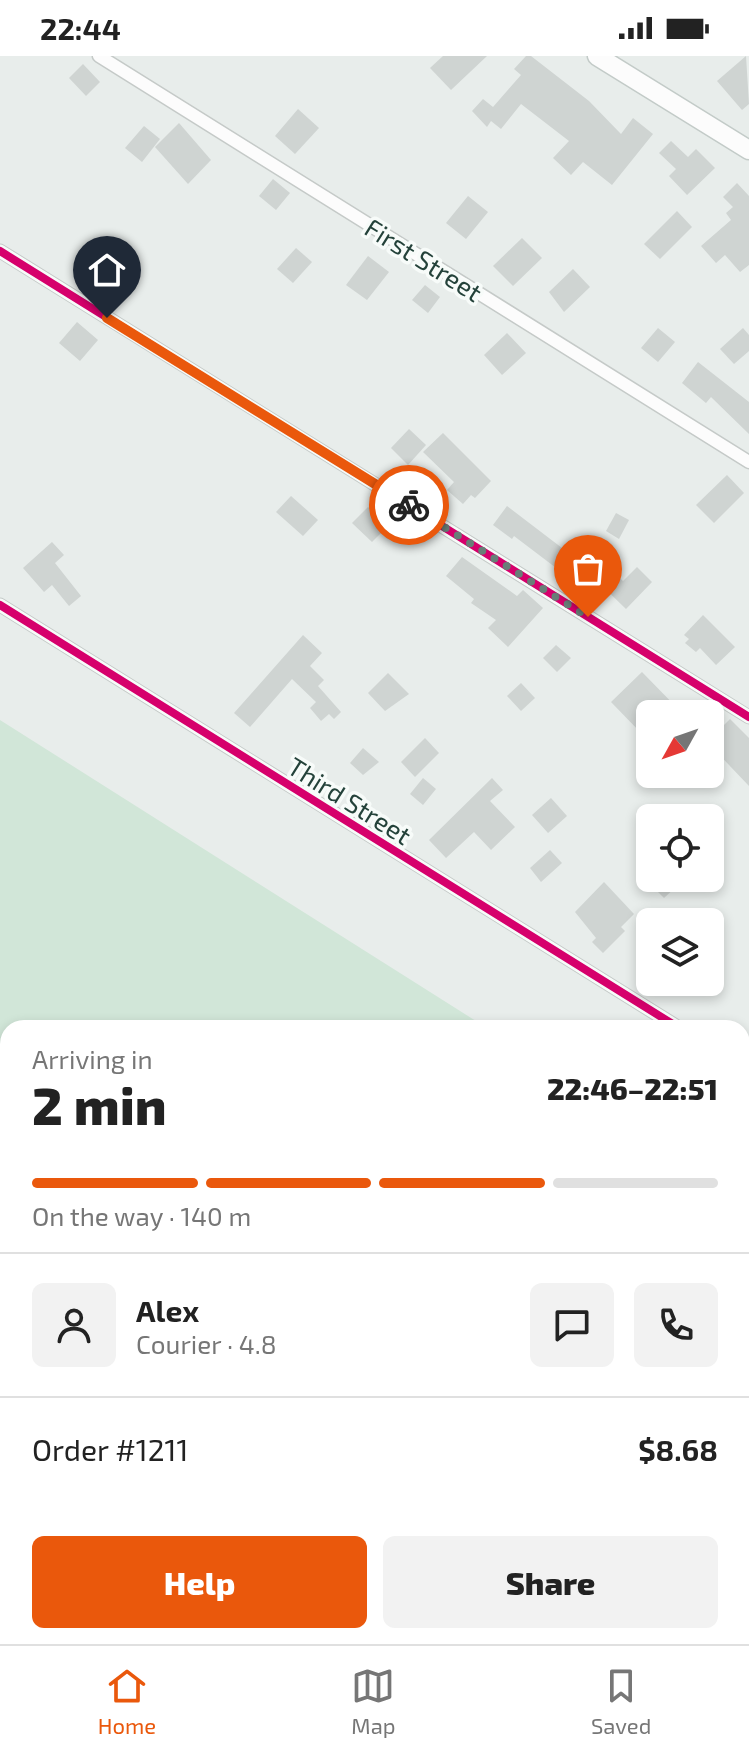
<!DOCTYPE html>
<meta charset="utf-8">
<style>
body{margin:0;font-family:"Exo 2",sans-serif;background:#f2f2f2;color:#222;height:100vh;display:flex;flex-direction:column;font-size:30px;white-space:nowrap}
*{box-sizing:border-box;margin:0}
p{font-size:26px;color:#767676}
.icon{flex:none;width:44px;height:44px;fill:none;stroke:currentColor;stroke-width:2;stroke-linecap:round;stroke-linejoin:round}
.map{position:relative;flex:1;overflow:hidden}
.panel{position:absolute;left:0px;top:964px;width:750px;height:624px;display:flex;flex-direction:column;background:#fff;border-radius:24px 24px 0 0;box-shadow:0 4px 12px #0003}
.panel>*{flex:none}
.needle{width:52px;rotate:230deg}
.tools{position:absolute;left:636px;top:644px;display:grid;gap:16px}
.tools a{display:grid;place-items:center;width:88px;height:88px;border-radius:12px;background:#fff;box-shadow:0 4px 12px #0003;font-size:40px}
.pin{position:absolute;display:grid;place-items:center;width:68px;height:68px;color:#fff;margin:-82px -34px;border-radius:50% 50% 50% 0;rotate:-45deg;box-shadow:0 0 8px #0007}
.pin .icon{rotate:45deg}
.courier{position:absolute;display:grid;place-items:center;width:80px;height:80px;margin:-40px;border:6px solid #ea580c;border-radius:50%;background:#fff;color:#222;box-shadow:0 2px 10px #0007}
.head em{font-style:normal;font-weight:800}
.head div{display:flex;flex-direction:column-reverse}
.head{display:flex;align-items:center;justify-content:space-between;height:136px;padding:0 32px}
h1{font-size:52px;font-weight:800;line-height:60px}
.bar{display:grid;grid-template-columns:repeat(4,1fr);gap:12px 8px;align-content:center;height:96px;padding:0 32px}
.bar i{height:10px;border-radius:6px;background:#e0e0e0}
.bar .selected{background:#ea580c}
.bar p{grid-column:span 4}
.line{display:flex;align-items:center;gap:20px;padding:0 32px;border-top:2px solid #e0e0e0}
.line div{flex:1}
.round{display:grid;place-items:center;flex:none;width:84px;height:84px;border-radius:12px;background:#f2f2f2}
.action{display:flex;gap:16px;margin-top:auto;padding:16px 32px}
.action a{flex:1;height:92px;border-radius:12px;background:#ea580c;color:#fff;font-size:32px;font-weight:800;line-height:92px;text-align:center}
.action a+a{background:#f2f2f2;color:#222}
.status{display:flex;justify-content:space-between;align-items:center;height:56px;padding:0 40px;background:#fff;direction:ltr}
.status svg{height:22px;fill:currentColor}
.tab-bar{display:flex;justify-content:space-around;align-items:center;height:112px;border-top:2px solid #e0e0e0;background:#fff;font-size:22px;color:#767676}
.tab-bar a{display:grid;justify-items:center;gap:4px}
.tab-bar .selected{color:#ea580c}
.map>svg:first-child{display:block}
.green{fill:#d1e6d8}
.building{fill:#cfd4d2}
.lines{fill:none;stroke-linecap:round;stroke-linejoin:round}
.street-casing{stroke:#c5cac8;stroke-width:15}
.secondary-casing{stroke:#c3cbc8;stroke-width:21}
.street{stroke:#fcfcfc;stroke-width:12}
.secondary{stroke:#fcfcfc;stroke-width:18}
.cycleway-casing{stroke:#f7fbf9;stroke-width:13}
.cycleway{stroke:#d6006c;stroke-width:8}
.done{stroke:#697e78;stroke-width:8;stroke-dasharray:0 14.4}
.route{stroke:#ea580c;stroke-width:10}
.labels{text-anchor:middle;dominant-baseline:central;stroke-width:7;stroke-linejoin:round;paint-order:stroke}
.street-label{font-size:26px;fill:#24423a;stroke:#f7fbf9}
</style>
<div class="status"><b>22:44</b><svg viewBox="0 0 49 12"><path d="M0 12V9h3v3zM5 12V6h3v6zM10 12V3h3v9zM15 12V0h3v12zM26 1h20v11H26zM47 4h2v5h-2z"/></svg></div>
<div class="map">
<svg width="749" height="1588" viewBox="0 0 749 1588">
<rect width="100%" height="100%" fill="#e8edeb"/>
<g class="green">
<polygon points="0,664 487,972 8,972 8,1580 423,1580 415,1588 0,1588"/>
<polygon points="742,1133 749,1138 749,1254 742,1261"/>
</g>
<g class="building">
<polygon points="443,0 487,0 451,34 430,12"/>
<polygon points="526,0 531,0 589,45 621,78 633,62 653,78 612,129 583,106 571,119 553,102 569,85 521,48 501,73 491,65 487,71 472,55 483,43 493,51 521,19 514,13"/>
<polygon points="746,0 749,48 742,54 717,25"/>
<polygon points="83,8 100,26 86,40 69,22"/>
<polygon points="298,53 319,72 295,98 275,80"/>
<polygon points="179,67 211,104 188,128 155,91"/>
<polygon points="144,70 160,83 142,106 125,92"/>
<polygon points="671,85 688,101 696,93 715,112 687,139 669,120 676,113 659,97"/>
<polygon points="273,123 290,137 276,154 259,140"/>
<polygon points="737,127 749,140 749,209 740,216 725,199 716,207 701,190 731,164 726,157 733,151 723,141"/>
<polygon points="468,140 488,156 466,183 446,167"/>
<polygon points="677,155 692,171 660,203 644,188"/>
<polygon points="522,182 542,202 513,230 493,210"/>
<polygon points="296,192 312,206 293,227 277,213"/>
<polygon points="368,200 389,216 367,244 346,229"/>
<polygon points="573,213 590,231 564,256 549,236"/>
<polygon points="425,229 440,241 428,257 412,244"/>
<polygon points="77,266 98,284 80,305 59,287"/>
<polygon points="658,272 675,286 658,306 641,292"/>
<polygon points="743,272 749,279 749,295 734,308 720,293"/>
<polygon points="507,277 526,297 502,319 484,299"/>
<polygon points="698,306 749,346 749,378 711,341 706,347 682,327"/>
<polygon points="409,373 426,389 408,409 391,392"/>
<polygon points="443,377 491,425 475,442 471,439 463,448 447,434 454,426 423,396"/>
<polygon points="727,419 744,437 714,467 696,449"/>
<polygon points="291,440 318,464 303,480 276,456"/>
<polygon points="507,450 583,508 572,524 514,480 512,483 493,469"/>
<polygon points="368,451 388,470 372,486 352,467"/>
<polygon points="616,457 629,464 619,483 606,475"/>
<polygon points="52,486 64,499 55,507 81,540 69,550 52,529 44,536 23,512"/>
<polygon points="462,501 517,540 523,534 543,552 508,591 488,572 496,564 471,547 474,543 446,520"/>
<polygon points="604,508 623,525 637,511 652,526 626,553 592,520"/>
<polygon points="703,559 735,591 716,609 700,592 696,596 685,587 689,583 684,579"/>
<polygon points="303,579 322,597 310,610 324,624 318,630 341,656 334,663 329,658 321,665 310,652 316,646 292,623 250,671 234,657"/>
<polygon points="556,589 571,602 557,616 543,602"/>
<polygon points="642,616 683,658 650,658 650,673 643,679 611,646"/>
<polygon points="388,617 409,638 385,655 368,637"/>
<polygon points="521,627 535,642 521,655 507,640"/>
<polygon points="730,663 749,682 749,730 710,689 710,669 717,676"/>
<polygon points="425,682 439,697 415,721 401,706"/>
<polygon points="363,692 379,706 363,719 350,707"/>
<polygon points="423,722 436,733 423,749 410,738"/>
<polygon points="492,722 503,734 490,745 515,771 491,794 474,776 446,802 429,784"/>
<polygon points="551,742 567,760 548,777 532,759"/>
<polygon points="550,794 562,807 541,826 530,812"/>
<polygon points="644,822 670,822 677,830 664,842"/>
<polygon points="604,826 634,858 621,871 625,875 603,897 592,886 596,882 575,856"/>
</g>
<g class="lines">
<g class="street-casing">
<g id="street">
<polyline points="99,0 749,406"/>
<polyline points="0,195 749,661"/>
<polyline points="0,549 679,972"/>
<polyline points="742,1011 749,1015"/>
<polyline points="742,1428 749,1420"/>
<polyline points="724,1580 732,1588"/>
</g>
</g>
<g class="secondary-casing">
<polyline id="secondary" points="597,0 749,94"/>
</g>
<use href="#street" class="street"/>
<use href="#secondary" class="secondary"/>
<g class="cycleway-casing">
<g id="cycleway">
<polyline points="0,195 749,661"/>
<polyline points="0,549 679,972"/>
</g>
</g>
<use href="#cycleway" class="cycleway"/>
</g>
<g class="lines">
<polyline class="done" points="409,449 588,561"/>
<polyline class="route" points="107,262 409,449"/>
</g>
<g class="labels">
<g class="street-label">
<text transform="translate(424 203) rotate(32)">First Street</text>
<text transform="translate(350 744) rotate(32)">Third Street</text>
</g>
</g>
</svg>
<div class="tools">
<a><svg class="needle" viewBox="-14 -14 28 28"><path d="M0-13l5 13h-10z" fill="#e53935"/><path d="M0 13l5-13h-10z" fill="#767676"/></svg></a>
<a><svg class="icon" aria-label="locate" viewBox="0 0 24 24"><circle cx="12" cy="12" r="6"/><path d="M12 2v4M12 18v4M2 12h4M18 12h4"/></svg></a>
<a><svg class="icon" aria-label="layers" viewBox="0 0 24 24"><path d="M12 4l9 5-9 5-9-5zM3 14l9 5 9-5"/></svg></a>
</div>
<div class="pin" style="left:588px;top:561px;background:#ea580c"><svg class="icon" aria-label="bag" viewBox="0 0 24 24"><path d="M5 8h14l-1 12H6zM9 8a3 3 0 0 1 6 0"/></svg></div>
<div class="pin" style="left:107px;top:262px;background:#1f2937"><svg class="icon" aria-label="home" viewBox="0 0 24 24"><path d="M3 11l9-7 9 7M6 9v11h12V9"/></svg></div>
<div class="courier" style="left:409px;top:449px"><svg class="icon" aria-label="bike" viewBox="0 0 24 24"><circle cx="6" cy="16" r="4"/><circle cx="18" cy="16" r="4"/><path d="M6 16l4-8h5l3 8M10 8l3 8H6M13 5h3"/></svg></div>
<section class="panel">
<div class="head"><div><h1>2 min</h1><p>Arriving in</p></div><em>22:46–22:51</em></div>
<div class="bar"><i class="selected"></i><i class="selected"></i><i class="selected"></i><i></i><p>On the way · 140 m</p></div>
<div class="line" style="height:144px"><a class="round"><svg class="icon" aria-label="person" viewBox="0 0 24 24"><circle cx="12" cy="8" r="4"/><path d="M4 21q1-7 8-7t8 7"/></svg></a><div><b>Alex</b><p>Courier · 4.8</p></div><a class="round"><svg class="icon" aria-label="chat" viewBox="0 0 24 24"><path d="M4 5h16v11H9l-5 4z"/></svg></a><a class="round"><svg class="icon" aria-label="phone" viewBox="0 0 24 24"><path d="M5 4h4l2 5-3 2q2 4 5 5l2-3 5 2v4C11 20 4 13 5 4z"/></svg></a></div>
<div class="line" style="height:104px"><div>Order #1211</div><b>$8.68</b></div>
<div class="action"><a>Help</a><a>Share</a></div>
</section>
</div>
<nav class="tab-bar">
<a class="selected"><svg class="icon" aria-label="home" viewBox="0 0 24 24"><path d="M3 11l9-7 9 7M6 9v11h12V9"/></svg>Home</a>
<a><svg class="icon" aria-label="map" viewBox="0 0 24 24"><path d="M3 6l6-2 6 2 6-2v14l-6 2-6-2-6 2zM9 4v14M15 6v14"/></svg>Map</a>
<a><svg class="icon" aria-label="saved" viewBox="0 0 24 24"><path d="M7 4h10v16l-5-4-5 4z"/></svg>Saved</a>
</nav>
